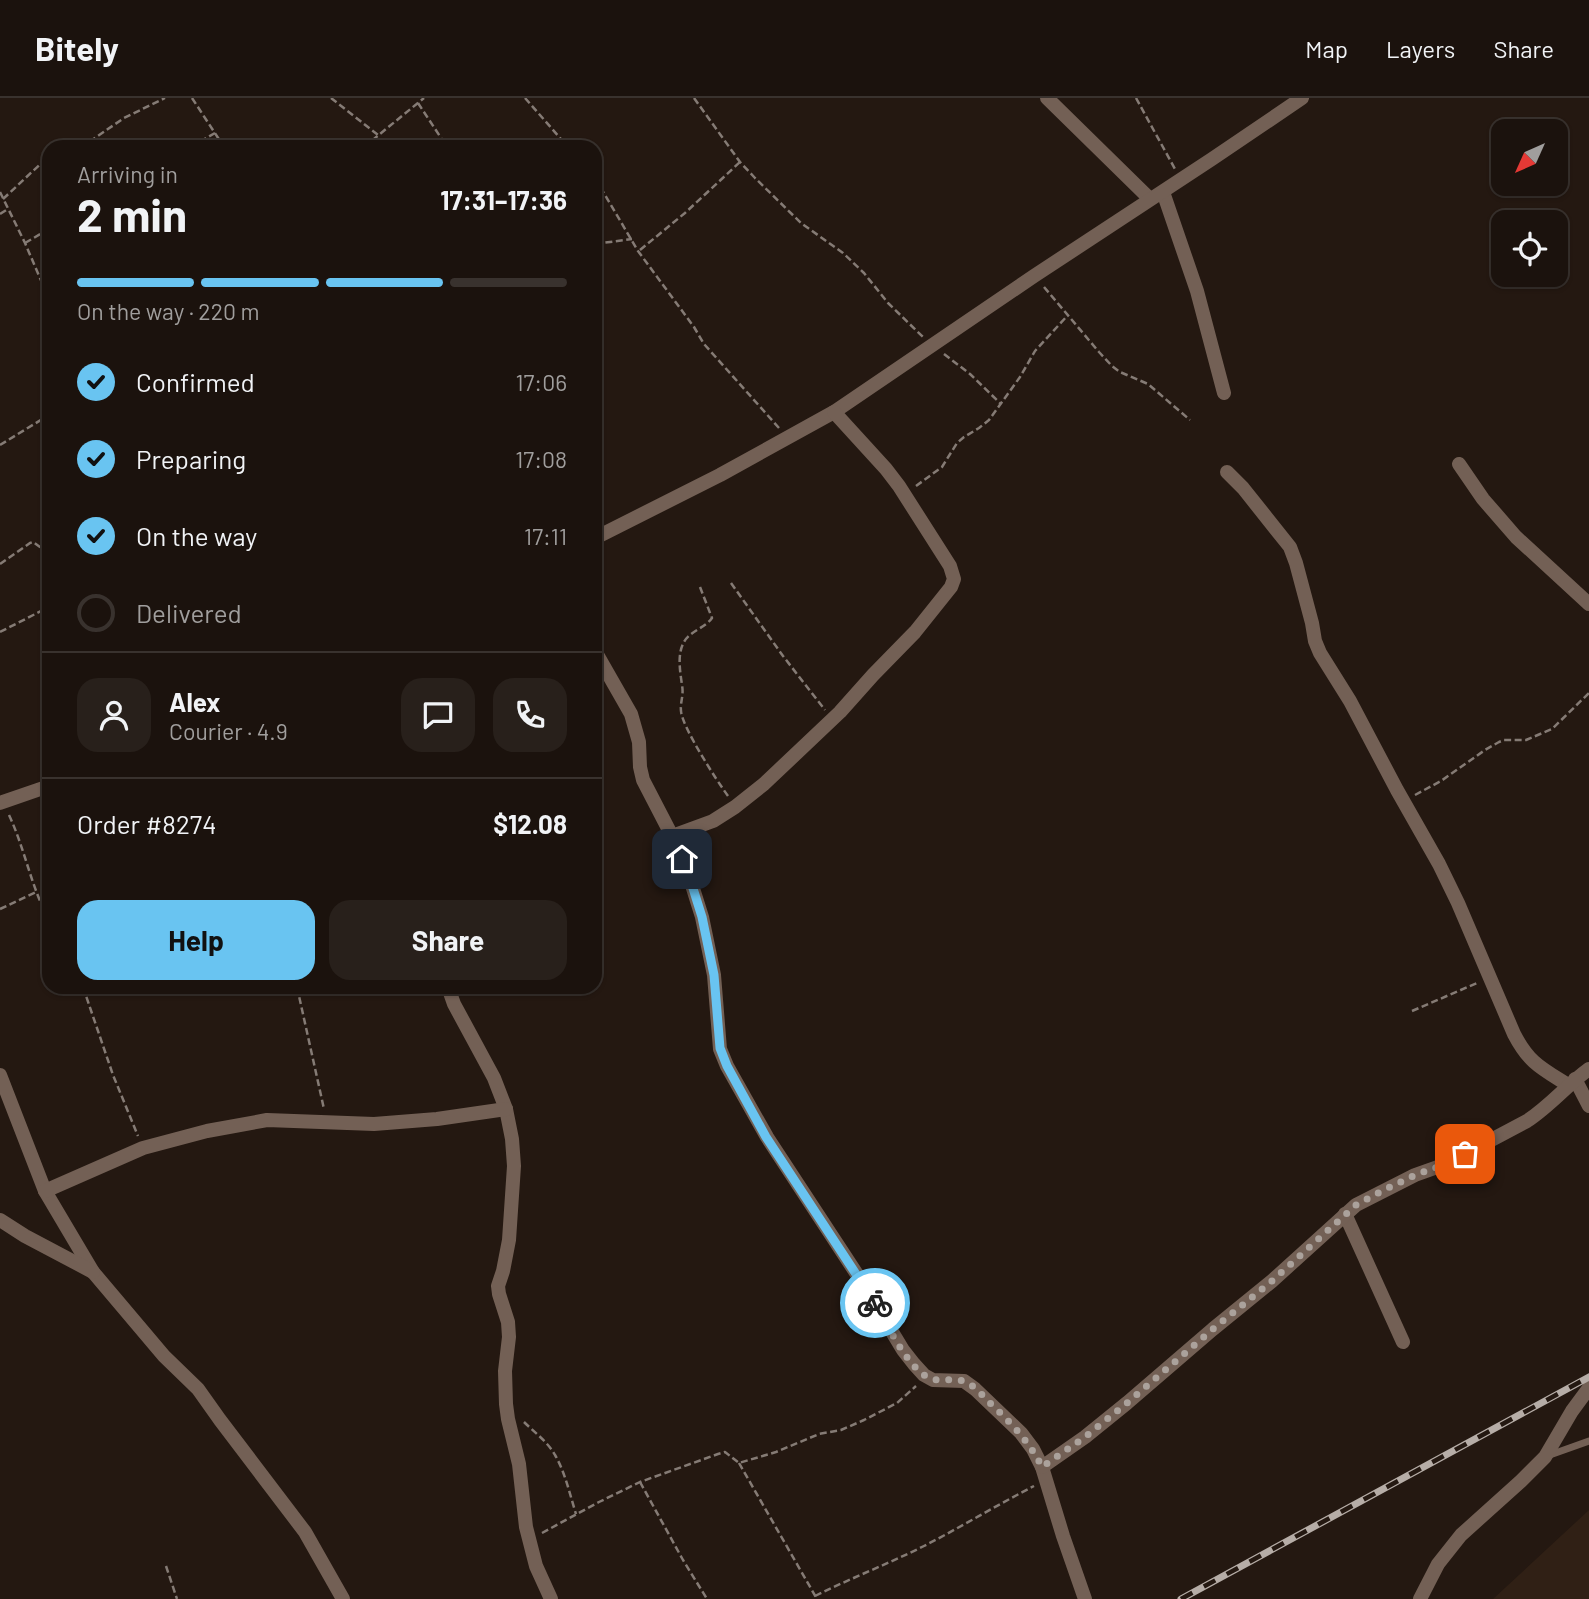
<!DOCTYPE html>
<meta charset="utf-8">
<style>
body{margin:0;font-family:Barlow,sans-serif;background:#28201b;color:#f1f3f6;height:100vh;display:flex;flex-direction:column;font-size:26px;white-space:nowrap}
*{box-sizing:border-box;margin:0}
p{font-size:23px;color:#a09e9d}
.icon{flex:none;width:38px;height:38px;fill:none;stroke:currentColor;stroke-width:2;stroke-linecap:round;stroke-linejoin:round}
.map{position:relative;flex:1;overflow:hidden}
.sheet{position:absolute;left:42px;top:42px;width:560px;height:854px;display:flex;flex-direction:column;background:#1b120d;border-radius:21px;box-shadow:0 2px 5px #0004,0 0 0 2px #39322e}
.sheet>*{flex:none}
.needle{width:46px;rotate:225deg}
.fabs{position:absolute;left:1491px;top:21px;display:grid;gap:14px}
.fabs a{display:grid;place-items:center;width:77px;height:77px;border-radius:14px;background:#1b120d;box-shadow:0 2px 5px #0004,0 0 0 2px #39322e;font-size:35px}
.pin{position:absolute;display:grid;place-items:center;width:60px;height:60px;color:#fff;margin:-30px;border-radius:14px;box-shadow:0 4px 10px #0006}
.courier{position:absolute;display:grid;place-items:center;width:70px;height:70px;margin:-35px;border:5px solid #69c4f1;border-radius:50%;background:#fff;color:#222;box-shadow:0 2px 9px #0007}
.overview em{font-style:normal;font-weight:700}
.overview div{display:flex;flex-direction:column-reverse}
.overview{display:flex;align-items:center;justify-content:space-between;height:119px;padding:0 35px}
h1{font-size:46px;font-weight:700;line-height:52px}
.bar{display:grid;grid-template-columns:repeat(4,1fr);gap:10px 7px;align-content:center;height:84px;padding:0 35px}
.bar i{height:9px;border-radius:5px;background:#39322e}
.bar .on{background:#69c4f1}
.bar p{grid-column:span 4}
.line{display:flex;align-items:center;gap:18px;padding:0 35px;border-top:2px solid #39322e}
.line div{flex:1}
.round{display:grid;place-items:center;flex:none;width:74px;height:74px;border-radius:21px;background:#28201b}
ol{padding:0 35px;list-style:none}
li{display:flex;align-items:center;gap:21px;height:77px}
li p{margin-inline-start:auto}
li .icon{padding:7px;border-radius:50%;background:#69c4f1;color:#111;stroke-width:4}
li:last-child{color:#a09e9d}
li i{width:38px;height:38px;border:4px solid #39322e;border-radius:50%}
.action{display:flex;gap:14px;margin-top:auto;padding:14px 35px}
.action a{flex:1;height:80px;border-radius:21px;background:#69c4f1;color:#111;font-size:28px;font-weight:700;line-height:80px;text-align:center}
.action a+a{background:#28201b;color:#f1f3f6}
header{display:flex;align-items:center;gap:42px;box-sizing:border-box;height:98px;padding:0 35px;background:#1b120d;border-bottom:2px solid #39322e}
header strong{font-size:33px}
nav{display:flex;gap:38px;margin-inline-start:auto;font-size:24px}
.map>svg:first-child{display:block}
.built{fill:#302015}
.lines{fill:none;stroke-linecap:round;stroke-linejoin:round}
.path{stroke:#857b75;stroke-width:2.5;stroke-dasharray:7 3.5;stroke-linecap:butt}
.lane{stroke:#736055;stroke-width:7}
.street{stroke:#736055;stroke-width:14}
.rail-casing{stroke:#b6ada7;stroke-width:7}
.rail{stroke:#241811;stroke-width:4.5;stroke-dasharray:13;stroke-linecap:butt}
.done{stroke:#aba29c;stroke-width:7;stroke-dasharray:0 12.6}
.route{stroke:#69c4f1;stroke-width:9}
</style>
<header>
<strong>Bitely</strong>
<nav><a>Map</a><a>Layers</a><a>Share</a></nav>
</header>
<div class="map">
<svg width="1589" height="1501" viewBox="0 0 1589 1501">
<rect width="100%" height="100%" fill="#241811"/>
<polygon class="built" points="1589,1412 1589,1501 1493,1501"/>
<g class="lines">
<g class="path">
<polyline points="192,0 224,49"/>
<polyline points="331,0 378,37"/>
<polyline points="525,0 568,49"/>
<polyline points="694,0 740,64 755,80 801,125 843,155 864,175 888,205 923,239"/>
<polyline points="1136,0 1175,71"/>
<polyline points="418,5 447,49"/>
<polyline points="69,49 92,42 124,20 165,0"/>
<polyline points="191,49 215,35"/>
<polyline points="364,49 424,0"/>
<polyline points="595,80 638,153 694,229 704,246 779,330"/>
<polyline points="0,94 25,145 49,201"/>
<polyline points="3,101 49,58"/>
<polyline points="0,116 8,111"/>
<polyline points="25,145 49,131"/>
<polyline points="595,146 632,141"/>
<polyline points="640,152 685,115 740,64"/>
<polyline points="1044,189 1099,254 1112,268 1120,274 1148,286 1190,322"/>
<polyline points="944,256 970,276 1001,306"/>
<polyline points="0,347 49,317"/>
<polyline points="916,388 942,369 957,345 964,339 979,330 989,322 1020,279 1035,253 1068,217"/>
<polyline points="0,466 30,445 33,444 40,449 49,460"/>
<polyline points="731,485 783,558 825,612"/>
<path d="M700,489L712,520C705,530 690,533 684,544C677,556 680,573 682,587C684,598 680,604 681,613C682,629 717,683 728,698"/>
<polyline points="0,534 49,509"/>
<polyline points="1415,697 1441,683 1485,652 1499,644 1504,642 1526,642 1552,631 1589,595"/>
<path d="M9,717C25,751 31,789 49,822"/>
<polyline points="0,811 36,794"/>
<polyline points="83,889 113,977 138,1038"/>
<polyline points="297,889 324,1011"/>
<polyline points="1412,913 1477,885"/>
<path d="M524,1324C534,1334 548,1344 555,1357C565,1374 570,1397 576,1416"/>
<polyline points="739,1365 817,1501"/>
<polyline points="640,1384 683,1462 707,1501"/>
<polyline points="542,1435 599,1404 640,1384 718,1356 725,1354 739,1365 776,1354 819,1336 841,1332 864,1322 897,1305 916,1288"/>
<polyline points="166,1468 177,1501"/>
<path d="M815,1498C851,1480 888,1466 924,1448C961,1429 997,1407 1034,1388"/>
</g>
<polyline class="lane" points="1547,1358 1589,1343"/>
<g class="street">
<polyline points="1047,0 1150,101"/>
<polyline points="1163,94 1197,193 1224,295"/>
<polyline points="1459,366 1483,401 1516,439 1589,506"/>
<path d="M1227,374L1243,390L1290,449L1296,465L1312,525L1315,543L1320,555L1350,603L1397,692L1439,766L1458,805L1514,936C1529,965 1541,970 1568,987"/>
<polyline points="595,440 720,377 834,314 1034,178 1212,61 1302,0"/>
<polyline points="595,553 631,616 639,644 640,669 643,682 672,738 691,784 702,819 714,877 720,951 727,968 767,1039 862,1184 903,1252 914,1266 924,1277 933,1282 964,1283 975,1291 1021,1335 1033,1351 1042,1369 1063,1438 1085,1501"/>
<polyline points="0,705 49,688"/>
<polyline points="672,738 713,723 735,709 764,686 840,614 873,577 915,534 951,489 954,481 950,468 899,388 886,371 834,314"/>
<polyline points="448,889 454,906 494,980 506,1011 512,1041 514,1068 509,1142 503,1173 498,1188 499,1196 508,1224 509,1239 505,1273 506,1306 508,1321 519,1366 526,1429 536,1468 551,1501"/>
<polyline points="0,977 45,1093 93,1174 164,1258 198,1291 220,1322 305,1434 343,1501"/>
<polyline points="1575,981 1589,1008"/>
<polyline points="45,1093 143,1050 207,1033 267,1022 374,1026 437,1021 506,1011"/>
<polyline points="1345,1116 1403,1244"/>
<polyline points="0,1122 25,1138 93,1174"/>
<path d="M1042,1369L1085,1339L1127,1305L1213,1231L1272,1183L1356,1107L1415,1077L1446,1066L1527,1023C1550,1008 1567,987 1589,971"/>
<polyline points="1420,1501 1438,1466 1461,1437 1521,1383 1545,1359 1572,1313 1589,1290"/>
</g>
<g class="rail-casing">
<polyline id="rail" points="1181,1501 1589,1279"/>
</g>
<use href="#rail" class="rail"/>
</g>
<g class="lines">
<path class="done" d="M875,1205C888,1228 903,1261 924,1277C937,1287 952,1278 966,1284C976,1289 983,1298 991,1306C1011,1325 1029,1343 1042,1369L1085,1339L1127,1305L1213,1231L1272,1183L1356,1107L1384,1092L1415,1077L1446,1066L1465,1056"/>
<polyline class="route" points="682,761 691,784 702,819 714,877 720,950 727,968 766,1039 875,1205"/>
</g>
</svg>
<div class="fabs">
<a><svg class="needle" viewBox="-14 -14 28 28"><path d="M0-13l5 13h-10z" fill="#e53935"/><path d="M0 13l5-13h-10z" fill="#a09e9d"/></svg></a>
<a><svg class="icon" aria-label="locate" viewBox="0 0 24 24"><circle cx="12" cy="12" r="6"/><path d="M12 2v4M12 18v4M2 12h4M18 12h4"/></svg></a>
</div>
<div class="pin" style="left:1465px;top:1056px;background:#ea580c"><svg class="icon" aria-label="bag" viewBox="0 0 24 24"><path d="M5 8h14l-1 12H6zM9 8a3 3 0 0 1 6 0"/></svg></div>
<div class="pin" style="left:682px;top:761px;background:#1f2937"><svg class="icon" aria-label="home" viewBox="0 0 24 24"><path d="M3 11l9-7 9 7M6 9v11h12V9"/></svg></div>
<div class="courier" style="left:875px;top:1205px"><svg class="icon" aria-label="bike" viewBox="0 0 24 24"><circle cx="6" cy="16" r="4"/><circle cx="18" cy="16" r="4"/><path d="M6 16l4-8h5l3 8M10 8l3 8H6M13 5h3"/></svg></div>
<section class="sheet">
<div class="overview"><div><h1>2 min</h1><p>Arriving in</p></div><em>17:31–17:36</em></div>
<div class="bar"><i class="on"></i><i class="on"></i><i class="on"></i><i></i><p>On the way · 220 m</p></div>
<ol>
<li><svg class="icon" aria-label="check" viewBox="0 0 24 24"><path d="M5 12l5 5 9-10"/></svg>Confirmed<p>17:06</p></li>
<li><svg class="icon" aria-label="check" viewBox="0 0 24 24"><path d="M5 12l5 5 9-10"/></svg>Preparing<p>17:08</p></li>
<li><svg class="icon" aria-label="check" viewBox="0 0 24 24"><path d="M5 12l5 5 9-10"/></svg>On the way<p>17:11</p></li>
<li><i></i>Delivered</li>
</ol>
<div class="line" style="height:126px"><a class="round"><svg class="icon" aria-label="person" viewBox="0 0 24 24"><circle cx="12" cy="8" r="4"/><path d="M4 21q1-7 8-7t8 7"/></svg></a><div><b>Alex</b><p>Courier · 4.9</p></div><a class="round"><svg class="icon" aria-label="chat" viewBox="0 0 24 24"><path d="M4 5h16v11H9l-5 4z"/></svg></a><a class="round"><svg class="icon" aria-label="phone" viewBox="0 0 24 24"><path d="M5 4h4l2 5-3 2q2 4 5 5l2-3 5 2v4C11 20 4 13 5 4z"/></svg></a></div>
<div class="line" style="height:91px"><div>Order #8274</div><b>$12.08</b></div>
<div class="action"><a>Help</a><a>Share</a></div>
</section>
</div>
